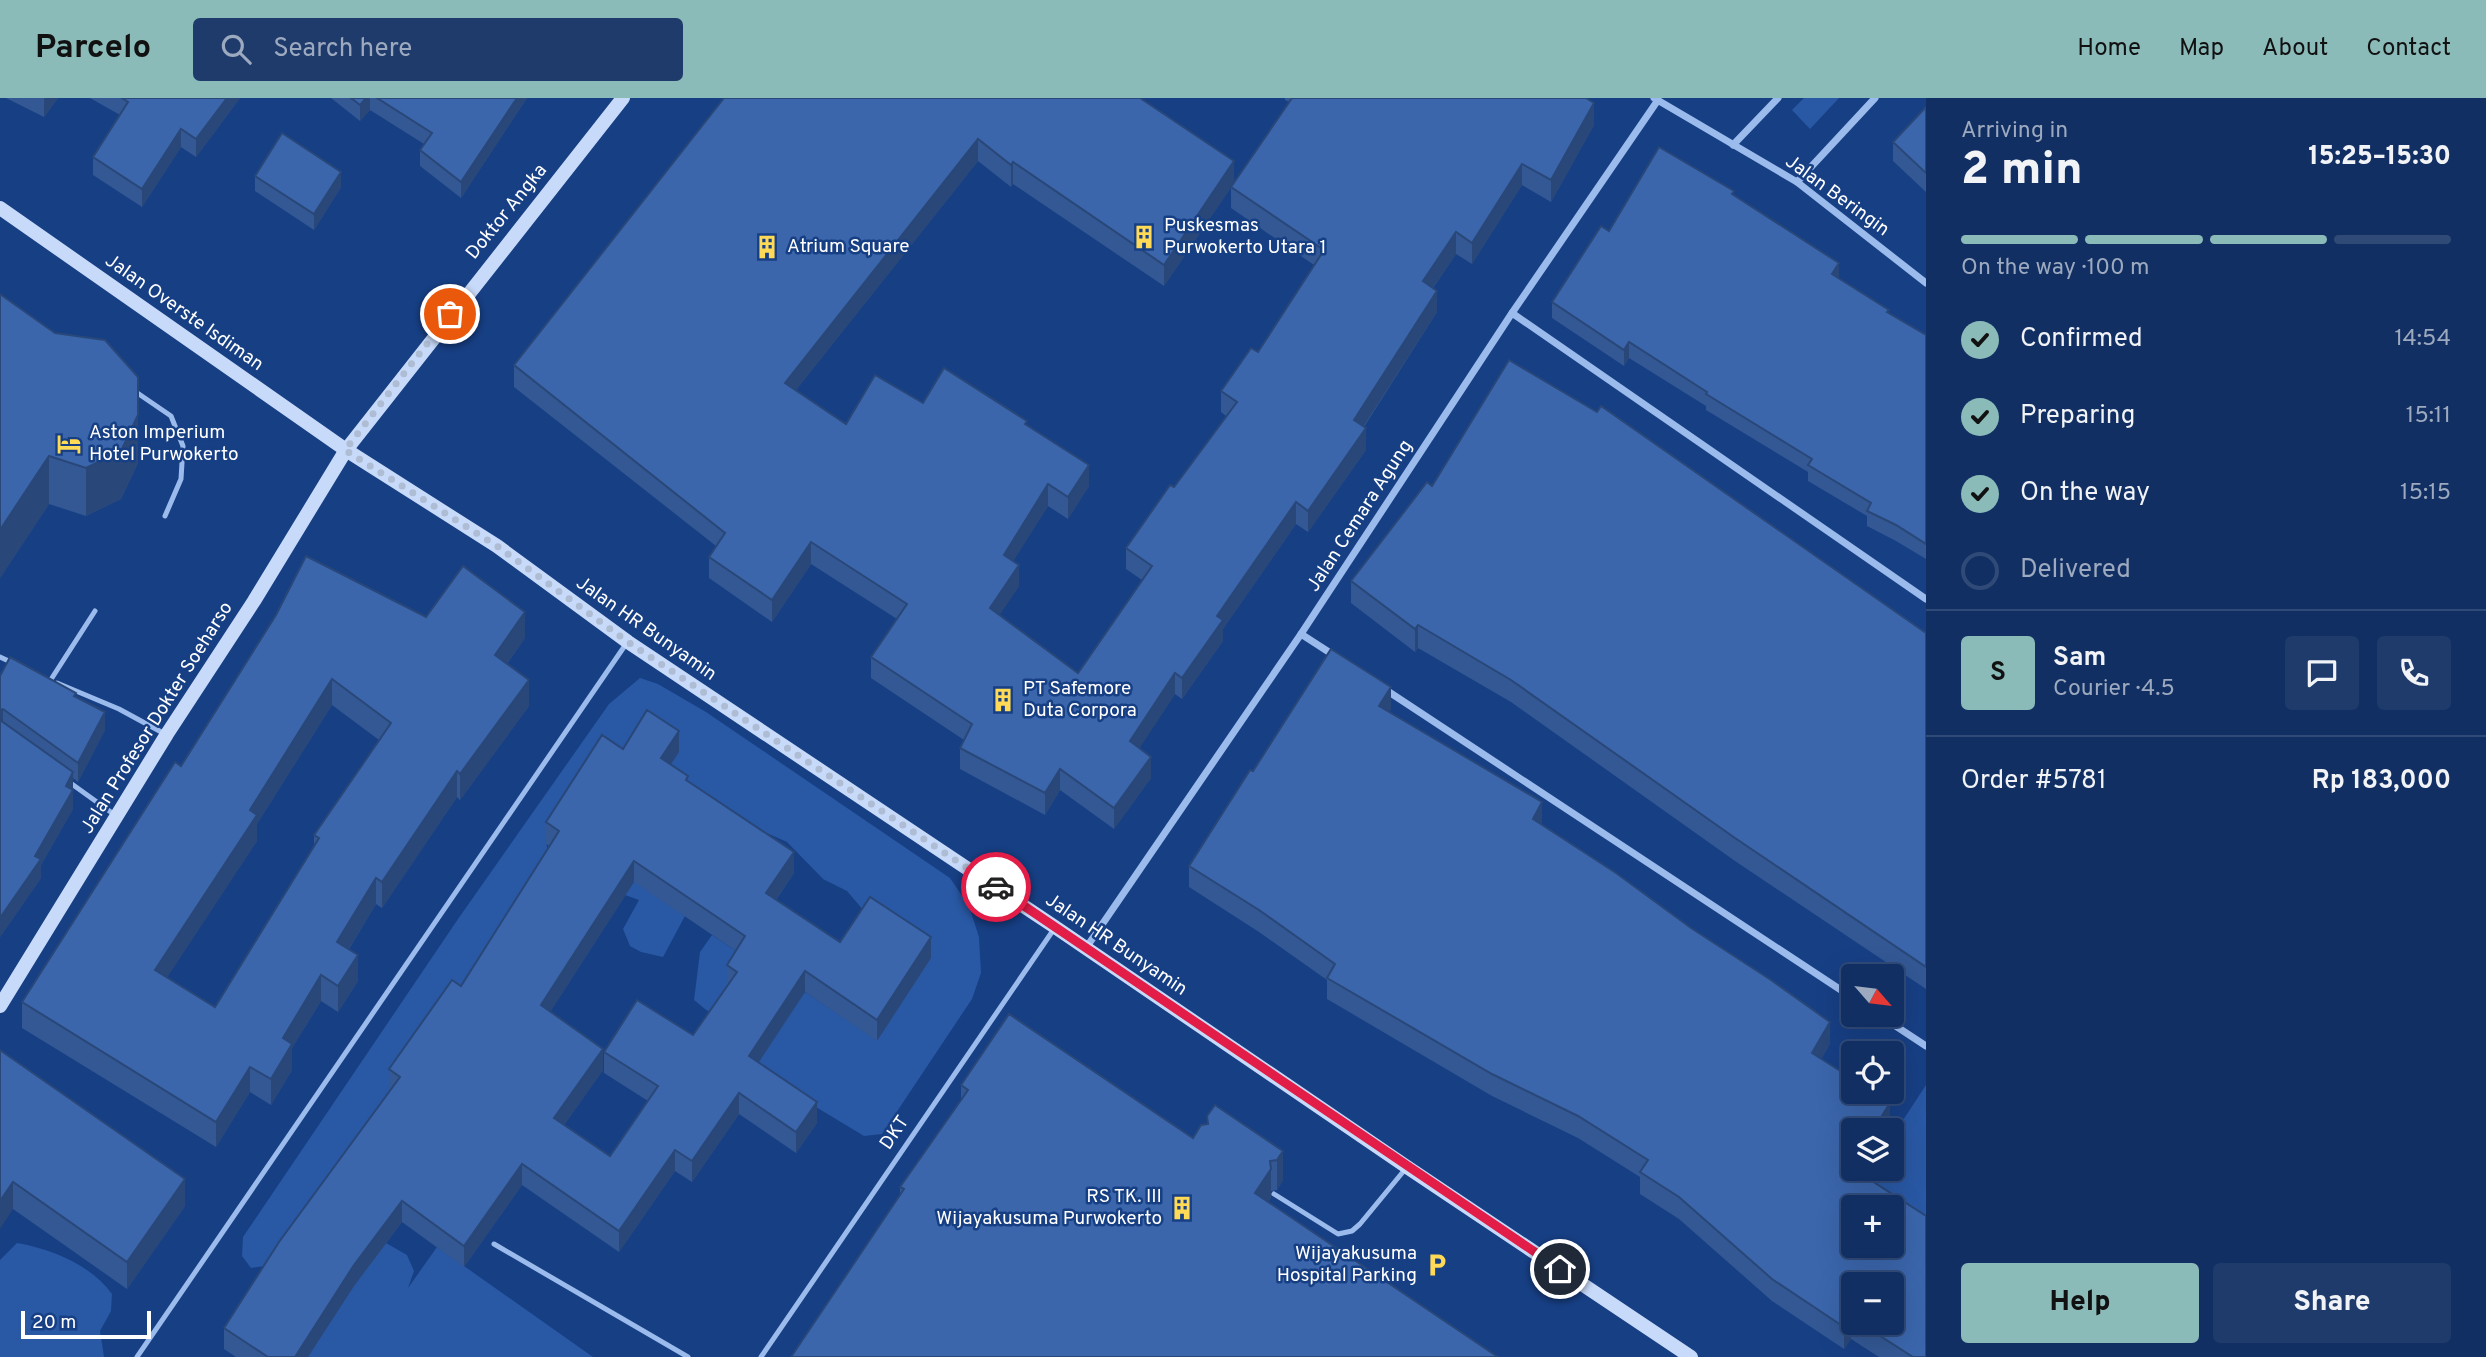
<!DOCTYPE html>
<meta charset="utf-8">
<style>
body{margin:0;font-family:Overpass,sans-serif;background:#1e3b6c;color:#f1f3f6;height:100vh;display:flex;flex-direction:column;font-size:26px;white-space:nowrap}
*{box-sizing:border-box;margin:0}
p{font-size:23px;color:#9ca9be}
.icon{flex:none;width:38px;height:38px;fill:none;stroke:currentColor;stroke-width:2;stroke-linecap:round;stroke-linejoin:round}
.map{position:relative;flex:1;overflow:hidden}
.side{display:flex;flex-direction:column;background:#112f63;width:560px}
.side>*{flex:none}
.needle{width:46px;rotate:118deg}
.fabs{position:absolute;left:1841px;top:866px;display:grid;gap:14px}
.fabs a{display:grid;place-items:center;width:63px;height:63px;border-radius:7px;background:#112f63;box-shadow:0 7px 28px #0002,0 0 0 2px #304a78;font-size:35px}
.scale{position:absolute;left:21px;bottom:18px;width:130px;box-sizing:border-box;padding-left:7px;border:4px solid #fff;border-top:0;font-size:19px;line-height:24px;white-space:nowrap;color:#fff;-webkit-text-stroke:5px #173f84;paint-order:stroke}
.pin{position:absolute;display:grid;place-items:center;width:60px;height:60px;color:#fff;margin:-30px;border:4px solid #fff;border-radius:50%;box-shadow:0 2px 7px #0007}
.courier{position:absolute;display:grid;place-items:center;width:70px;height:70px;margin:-35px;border:5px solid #e11d48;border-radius:50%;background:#fff;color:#222;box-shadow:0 2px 9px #0007}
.head em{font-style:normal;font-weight:800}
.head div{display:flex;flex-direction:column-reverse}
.head{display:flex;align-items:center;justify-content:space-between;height:119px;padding:0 35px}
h1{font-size:46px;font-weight:800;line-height:52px}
.bar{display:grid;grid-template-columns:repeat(4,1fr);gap:10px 7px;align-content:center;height:84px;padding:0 35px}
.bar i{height:9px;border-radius:5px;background:#304a78}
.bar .active{background:#8bbbb9}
.bar p{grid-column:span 4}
.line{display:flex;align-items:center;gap:18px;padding:0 35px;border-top:2px solid #304a78}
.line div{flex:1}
.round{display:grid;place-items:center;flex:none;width:74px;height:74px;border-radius:7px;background:#1e3b6c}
ol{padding:0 35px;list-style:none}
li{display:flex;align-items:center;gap:21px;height:77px}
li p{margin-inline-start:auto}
li .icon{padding:7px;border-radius:50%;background:#8bbbb9;color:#111;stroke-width:4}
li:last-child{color:#9ca9be}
li i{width:38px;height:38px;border:4px solid #304a78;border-radius:50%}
.action{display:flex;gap:14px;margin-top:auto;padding:14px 35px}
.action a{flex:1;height:80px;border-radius:7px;background:#8bbbb9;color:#111;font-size:28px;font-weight:800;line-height:80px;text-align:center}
.action a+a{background:#1e3b6c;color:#f1f3f6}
header{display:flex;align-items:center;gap:42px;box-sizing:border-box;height:98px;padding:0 35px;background:#8bbbb9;color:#111}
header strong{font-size:33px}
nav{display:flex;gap:38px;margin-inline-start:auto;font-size:24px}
.search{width:490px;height:63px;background:#1e3b6c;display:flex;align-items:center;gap:18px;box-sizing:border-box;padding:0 24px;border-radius:7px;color:#9ca9be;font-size:26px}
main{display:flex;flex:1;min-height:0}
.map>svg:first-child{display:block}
.green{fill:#2958a4}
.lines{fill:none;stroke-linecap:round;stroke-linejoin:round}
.lane{stroke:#9bbbed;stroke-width:5}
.street{stroke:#9bbbed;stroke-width:7}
.secondary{stroke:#c8daf9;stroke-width:14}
.wall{fill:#335894;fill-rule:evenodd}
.shaded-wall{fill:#294778}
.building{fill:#3b66ac;stroke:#294778;stroke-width:2;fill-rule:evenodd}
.done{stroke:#aebcd4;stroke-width:7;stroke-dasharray:0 12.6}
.route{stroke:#e11d48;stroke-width:9}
.labels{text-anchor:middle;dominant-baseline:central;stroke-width:5;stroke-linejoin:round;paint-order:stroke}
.street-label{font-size:19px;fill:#fff;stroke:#173f84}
.poi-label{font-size:19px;fill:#fff;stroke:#173f84;text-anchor:start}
</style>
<header>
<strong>Parcelo</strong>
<div class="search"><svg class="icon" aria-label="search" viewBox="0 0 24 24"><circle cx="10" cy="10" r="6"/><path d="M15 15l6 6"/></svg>Search here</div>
<nav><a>Home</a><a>Map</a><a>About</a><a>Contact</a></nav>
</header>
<main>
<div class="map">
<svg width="1926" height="1259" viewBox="0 0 1926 1259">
<rect width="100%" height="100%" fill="#173f84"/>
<g class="green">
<polygon points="1804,0 1839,0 1810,31 1792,12"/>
<polygon points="640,580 658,586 706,614 950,780 969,808 979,839 981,875 972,901 882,1036 864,1038 761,976 743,936 705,911 694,902 700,854 712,837 745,859 783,926 805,894 877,942 870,820 847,793 823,781 787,744 748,727 738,738 685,818 663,859 641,854 630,848 623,831 639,802 625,797 546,745 552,765 390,992 481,1057 426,1090 369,1168 386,1145 407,1157 414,1173 408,1190 437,1149 593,1259 308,1259 280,1166 251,1170 242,1158 243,1139 458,821 609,606"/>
<polygon points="1926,987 1926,1127 1861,1085 1870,1071 1892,1071 1892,1039"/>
<path d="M17,1145C52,1151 91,1167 112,1196L111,1213L100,1233L104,1259H0V1162Z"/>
</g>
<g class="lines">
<g class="lane">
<polyline points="133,292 171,318 183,348 181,381 165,418"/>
<polyline points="0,559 13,565"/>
<polyline points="50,583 95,513"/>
<polyline points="57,585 119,611 165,636"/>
<polyline points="69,684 115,717"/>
<polyline points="1274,1096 1338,1136 1352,1133 1360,1126 1407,1069"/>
<polyline points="494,1146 688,1259"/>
<polyline points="137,1259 626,546"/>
<polyline points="761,1259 1054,831"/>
</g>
<g class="street">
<polyline points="1654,0 1797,84 1926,185"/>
<polyline points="1733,47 1778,0"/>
<polyline points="1797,84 1875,0"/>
<polyline points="1512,215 1926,501"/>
<polyline points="1301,536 1335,558"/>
<polyline points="1383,590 1853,900"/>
<polyline points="1086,850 1301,536 1512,215 1658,2"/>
<polyline points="1879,917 1926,948"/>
</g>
<g class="secondary">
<polyline points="0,110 346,352 497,448 628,544 1055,829 1407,1069 1691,1259"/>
<polyline points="0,908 167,636 254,503 346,352 623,0"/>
</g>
</g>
<g class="wall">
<polygon points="6,0 58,0 44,19"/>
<polygon points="90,0 240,0 196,59 181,49 142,109 93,77 93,59 120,17"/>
<polygon points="331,0 527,0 461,100 420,68 420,52 424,46 370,12 360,23"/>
<polygon points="724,0 1141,0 1234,85 1164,188 1013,86 1011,89 978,63 796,292 846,326 923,305 1027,327 1089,388 1068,421 1048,408 1013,463 1019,488 999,517 1078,575 1142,482 1126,471 1126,450 1174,389 1226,318 1221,314 1221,293 1258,254 1314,167 1231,110 1231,89 1289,4 1285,2 1285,0 1586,0 1594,27 1551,104 1522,87 1472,166 1456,156 1433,190 1437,214 1364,329 1366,352 1308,434 1296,426 1223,531 1223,543 1182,601 1175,596 1139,650 1151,680 1114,731 1060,692 1045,717 960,671 960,650 964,642 871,580 871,559 897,521 811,466 772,524 709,480 709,459 716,448 514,289 514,267"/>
<polygon points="1926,9 1926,94 1893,63 1893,44"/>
<polygon points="255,78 341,89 314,132 255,93"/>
<polygon points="1734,98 1839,181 1889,215 1926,237 1926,461 1896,443 1867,428 1867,418 1808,383 1808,374 1706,312 1706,308 1629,260 1624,268 1552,220 1552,204 1609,133"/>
<polygon points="0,196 138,365 121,401 86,418 49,406 0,480"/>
<polygon points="1432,388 1926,535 1926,891 1735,763 1511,604 1418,550 1415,554 1351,505 1351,483"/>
<path d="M426,519L525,540L507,566L529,608L460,702L457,699L382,810L376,806L349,851L358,883L338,914L321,903L292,950V972L271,1007L250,994L216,1049L22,930V904L181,668ZM332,607L379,642L314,737V749L215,909L167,879L257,743V726Z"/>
<polygon points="0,578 76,599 105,632 78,684 73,680 73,711 41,767 41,780 0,839"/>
<path d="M1391,611L1389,614L1542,726L1830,946L1821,961L1890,1027L1887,1032H1853V1071L1926,1259H1879L1851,1241L1844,1251L1772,1203L1679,1121L1640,1096V1079L1578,1040L1492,998L1327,901V882L1259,834L1189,789V768L1253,673ZM1853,1186L1892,1225H1853Z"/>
<path d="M623,651L679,654L670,667L688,684L794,775L776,802L840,844L931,860L877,943L805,894L759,964L817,1025L796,1055L739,1016L692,1084L675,1073L619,1154L522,1087L464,1169L402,1124L354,1188L308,1259H236L224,1251V1230L390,993L389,971L461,888L549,748L546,746V724ZM634,784L736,853L727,867V888L693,937L604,954V975L648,1003L610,1058L564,1027L603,972L550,914Z"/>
<polygon points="0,952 185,1108 127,1191 13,1111"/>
<polygon points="961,987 1193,1040 1207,1026 1207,1018 1283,1053 1283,1082 1277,1092 1271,1093 1271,1100 1268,1104 900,1096 900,1089 961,1003"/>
</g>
<g class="shaded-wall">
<polygon points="45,0 58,0 44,19 44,1"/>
<polygon points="227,0 240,0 196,59 196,41"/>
<polygon points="366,0 370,0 370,12 360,23 360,7"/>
<polygon points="517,0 527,0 461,100 461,84"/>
<polygon points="1594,5 1594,27 1551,104 1551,82"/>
<polygon points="181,31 181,49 142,109 142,91"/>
<polygon points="978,41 978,63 785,306 785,285"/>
<polygon points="1234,63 1234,85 1164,188 1164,167"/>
<polygon points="1013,64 1013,86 1011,89 1011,67"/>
<polygon points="1522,66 1522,87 1472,166 1472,145"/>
<polygon points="341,74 341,89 314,132 314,116"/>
<polygon points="1456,134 1456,156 1423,204 1423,183"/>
<polygon points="1839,165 1839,180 1832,176"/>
<polygon points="1437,193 1437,214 1354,343 1354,322"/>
<polygon points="1629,244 1629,260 1624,268 1624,252"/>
<polygon points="138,317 138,365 121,401 86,418 86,370"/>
<polygon points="1366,330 1366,352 1308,434 1308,413"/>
<polygon points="49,358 49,406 0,480 0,432"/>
<polygon points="1089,367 1089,388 1068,421 1068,399"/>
<polygon points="1048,386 1048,408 1004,478 1004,457"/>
<polygon points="1296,404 1296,426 1223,531 1223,543 1182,601 1182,580 1217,518"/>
<polygon points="811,444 811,466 772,524 772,502"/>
<polygon points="1019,467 1019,488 990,532 990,510"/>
<polygon points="525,514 525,540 495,583 495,557"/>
<polygon points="1418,527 1418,550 1415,554 1415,531"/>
<polygon points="1175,575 1175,596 1130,665 1130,643"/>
<polygon points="332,581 332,607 257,726 257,743 155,898 155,872 250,712"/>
<polygon points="529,582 529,608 460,702 460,676"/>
<polygon points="1391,589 1391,611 1379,630 1379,608"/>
<polygon points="3,611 3,630 0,630 0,612"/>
<polygon points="105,614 105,632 78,684 78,665"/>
<polygon points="679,633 679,654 661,681 661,660"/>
<polygon points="1151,659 1151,680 1114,731 1114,710"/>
<polygon points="1060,671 1060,692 1045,717 1045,695"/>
<polygon points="457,673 457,699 382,810 382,784"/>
<polygon points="73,674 73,711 41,767 41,780 0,839 0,820 35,758 66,688"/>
<polygon points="1542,704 1542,726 1533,742 1533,721"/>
<polygon points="794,754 794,775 766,816 766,795"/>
<polygon points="634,763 634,784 541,928 541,907"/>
<polygon points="376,780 376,806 337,870 337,844"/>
<polygon points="931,839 931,860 877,943 877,922"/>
<polygon points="358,857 358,883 338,914 338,888"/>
<polygon points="805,873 805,894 749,979 749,958"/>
<polygon points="321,877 321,903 292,950 292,972 271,1007 271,981 283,940"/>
<polygon points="1830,924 1830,946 1812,976 1812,955"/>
<polygon points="603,951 603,972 554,1041 554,1020"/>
<polygon points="250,969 250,994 216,1049 216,1024"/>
<polygon points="739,995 739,1016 692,1084 692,1063"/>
<polygon points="817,1004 817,1025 796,1055 796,1034"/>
<polygon points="1890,1005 1890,1027 1887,1032 1873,1032"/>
<polygon points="675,1052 675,1073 619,1154 619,1133"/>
<polygon points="1283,1053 1283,1082 1277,1092 1277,1062"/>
<polygon points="522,1066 522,1087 464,1169 464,1148"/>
<polygon points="1271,1071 1271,1100 1255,1125 1255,1095"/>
<polygon points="185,1081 185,1108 127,1191 127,1164"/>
<polygon points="13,1084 13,1111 0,1131 0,1103"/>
<polygon points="402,1103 402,1124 354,1188 308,1259 295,1259 354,1167"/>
<polygon points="1851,1219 1851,1241 1844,1251 1844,1229"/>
</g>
<g class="building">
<polygon points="122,0 227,0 196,41 181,31 142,91 93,59 128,4"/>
<polygon points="351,0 366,0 360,7"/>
<polygon points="377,0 517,0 461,84 420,52 432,35"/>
<polygon points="724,0 1140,0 1234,63 1164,167 1013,64 1011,67 978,41 785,285 846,326 875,277 923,305 944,270 1027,323 1025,326 1089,367 1068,399 1048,386 1004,457 1019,467 990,510 1078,575 1152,468 1126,450 1170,387 1174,389 1237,304 1221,293 1251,250 1258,254 1324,152 1231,89 1292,0 1586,0 1594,5 1551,82 1522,66 1472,145 1456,134 1423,183 1437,193 1354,322 1366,330 1308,413 1296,404 1217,518 1223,522 1182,580 1175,575 1130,643 1151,659 1114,710 1060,671 1045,695 960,650 972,626 871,559 907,506 811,444 772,502 709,459 725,435 514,267"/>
<polygon points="1926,9 1926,75 1893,44"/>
<polygon points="282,35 341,74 314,116 255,78"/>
<polygon points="1659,49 1734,93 1732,96 1839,165 1832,176 1889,212 1887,214 1926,237 1926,446 1896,427 1867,413 1871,405 1808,367 1812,361 1706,296 1707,294 1629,244 1624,252 1552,204 1601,128 1609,133"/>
<polygon points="0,196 55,235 105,242 138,279 138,317 121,353 86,370 49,358 0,432"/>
<polygon points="1509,262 1597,314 1601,308 1926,535 1926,869 1735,740 1511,582 1418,527 1415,531 1351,483 1427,384 1432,388"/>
<path d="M306,458L426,519L463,468L525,514L495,557L529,582L460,676L457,673L382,784L376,780L337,844L358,857L338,888L321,877L283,940L292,946L271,981L250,969L216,1024L22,904L175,664L181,668L276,517ZM332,581L391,625L314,737L319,740L215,909L155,872L257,717L250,712Z"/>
<path d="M1331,551L1391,589L1379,608L1542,704L1533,721L1616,775L1691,830L1771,882L1830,924L1812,955L1853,981V994H1873L1890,1005L1873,1032H1853V1071H1865L1869,1081L1926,1118V1259H1913L1860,1225H1892V1186H1853V1220L1851,1219L1844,1229L1772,1181L1679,1099L1640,1074L1648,1062L1578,1018L1492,976L1327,880L1335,866L1259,812L1189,768L1250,672L1253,673ZM1853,1110H1892V1148H1853Z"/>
<polygon points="10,559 76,595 74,598 105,614 78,665 3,611 0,612 0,578"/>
<path d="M647,612L679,633L661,660L688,678L686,682L794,754L766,795L840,844L870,799L931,839L877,922L805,873L749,958L817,1004L796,1034L739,995L692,1063L675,1052L619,1133L522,1066L464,1148L402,1103L354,1167L295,1259H268L224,1230L279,1144L400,979L389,971L452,882L461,888L559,733L546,724L602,637L623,651ZM634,763L745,838L727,867L737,874L693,937L637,902L604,954L658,988L610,1058L554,1020L603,951L541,907Z"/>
<polygon points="0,622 73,674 66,688 73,692 35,758 41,761 0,820"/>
<polygon points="1009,916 1193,1040 1201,1027 1208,1026 1207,1018 1215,1007 1283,1053 1277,1062 1270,1063 1271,1071 1255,1095 1498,1259 791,1259 904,1091 900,1089 968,992 961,987"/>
<polygon points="0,952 185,1081 127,1164 13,1084 0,1103"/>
</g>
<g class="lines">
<polyline class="done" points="450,216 345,352 497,448 628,544 996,789"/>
<polyline class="route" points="996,789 1560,1171"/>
</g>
<defs>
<g id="building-bare" transform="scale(1.89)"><path d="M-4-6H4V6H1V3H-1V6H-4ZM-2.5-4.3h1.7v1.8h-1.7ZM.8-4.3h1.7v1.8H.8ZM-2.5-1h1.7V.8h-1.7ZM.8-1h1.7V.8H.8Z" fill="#ffda57" stroke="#173f84" stroke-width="2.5" paint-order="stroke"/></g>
<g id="hotel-bare" transform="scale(1.89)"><path d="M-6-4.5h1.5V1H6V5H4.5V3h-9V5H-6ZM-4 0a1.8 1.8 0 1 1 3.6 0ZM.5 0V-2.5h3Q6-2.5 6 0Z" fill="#ffda57" stroke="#173f84" stroke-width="2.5" paint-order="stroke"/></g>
<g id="parking-bare" transform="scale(1.89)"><path d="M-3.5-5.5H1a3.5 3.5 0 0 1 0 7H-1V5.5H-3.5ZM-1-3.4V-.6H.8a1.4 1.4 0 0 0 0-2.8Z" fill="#ffda57" stroke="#173f84" stroke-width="2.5" paint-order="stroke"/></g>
</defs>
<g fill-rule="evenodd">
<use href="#building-bare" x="1144" y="139"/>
<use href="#building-bare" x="767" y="149"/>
<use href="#hotel-bare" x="69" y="346"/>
<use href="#building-bare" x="1003" y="602"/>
<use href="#building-bare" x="1182" y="1110"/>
<use href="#parking-bare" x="1437" y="1167"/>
</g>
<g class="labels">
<g class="street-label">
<text transform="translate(1837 98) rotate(36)">Jalan Beringin</text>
<text transform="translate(507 114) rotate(-51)">Doktor Angka</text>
<text transform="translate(184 215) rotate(35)">Jalan Overste Isdiman</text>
<text transform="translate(1360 418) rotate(-57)">Jalan Cemara Agung</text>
<text transform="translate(646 531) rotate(35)">Jalan HR Bunyamin</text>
<text transform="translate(157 620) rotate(-58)">Jalan Profesor Dokter Soeharso</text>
<text transform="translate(1116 847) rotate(34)">Jalan HR Bunyamin</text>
<text transform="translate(895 1035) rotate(-56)">DKT</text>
</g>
<g class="poi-label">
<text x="1164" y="128">Puskesmas<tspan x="1164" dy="22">Purwokerto Utara 1</tspan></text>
<text x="787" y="149">Atrium Square</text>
<text x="89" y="335">Aston Imperium<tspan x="89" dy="22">Hotel Purwokerto</tspan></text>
<text x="1023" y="591">PT Safemore<tspan x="1023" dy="22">Duta Corpora</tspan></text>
<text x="1162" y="1099" text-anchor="end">RS TK. III<tspan x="1162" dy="22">Wijayakusuma Purwokerto</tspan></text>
<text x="1417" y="1156" text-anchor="end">Wijayakusuma<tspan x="1417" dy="22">Hospital Parking</tspan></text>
</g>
</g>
</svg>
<div class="fabs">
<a><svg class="needle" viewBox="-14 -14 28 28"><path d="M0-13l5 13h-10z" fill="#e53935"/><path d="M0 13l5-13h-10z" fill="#9ca9be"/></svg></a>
<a><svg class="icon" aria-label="locate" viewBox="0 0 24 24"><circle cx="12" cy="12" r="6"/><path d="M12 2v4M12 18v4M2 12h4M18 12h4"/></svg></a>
<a><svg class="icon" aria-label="layers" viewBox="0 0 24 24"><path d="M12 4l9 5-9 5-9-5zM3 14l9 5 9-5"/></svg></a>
<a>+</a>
<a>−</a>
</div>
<div class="scale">20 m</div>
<div class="pin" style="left:450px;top:216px;background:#ea580c"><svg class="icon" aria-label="bag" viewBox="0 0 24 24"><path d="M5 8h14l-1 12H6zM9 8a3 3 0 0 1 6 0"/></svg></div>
<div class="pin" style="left:1560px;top:1171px;background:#1f2937"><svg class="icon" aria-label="home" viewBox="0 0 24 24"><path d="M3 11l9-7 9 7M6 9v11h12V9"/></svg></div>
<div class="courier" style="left:996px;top:789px"><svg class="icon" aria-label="car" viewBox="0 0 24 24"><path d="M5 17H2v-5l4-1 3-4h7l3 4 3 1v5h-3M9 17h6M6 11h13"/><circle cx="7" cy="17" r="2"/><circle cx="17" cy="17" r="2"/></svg></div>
</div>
<section class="side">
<div class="head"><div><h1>2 min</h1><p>Arriving in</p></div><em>15:25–15:30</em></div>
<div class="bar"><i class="active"></i><i class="active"></i><i class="active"></i><i></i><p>On the way · 100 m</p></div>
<ol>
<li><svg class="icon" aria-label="check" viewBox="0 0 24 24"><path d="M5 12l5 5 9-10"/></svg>Confirmed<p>14:54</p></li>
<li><svg class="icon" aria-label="check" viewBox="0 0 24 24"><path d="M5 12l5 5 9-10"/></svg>Preparing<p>15:11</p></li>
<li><svg class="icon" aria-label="check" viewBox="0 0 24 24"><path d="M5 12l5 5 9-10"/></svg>On the way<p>15:15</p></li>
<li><i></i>Delivered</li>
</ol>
<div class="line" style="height:126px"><b class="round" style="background:#8bbbb9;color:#111">S</b><div><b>Sam</b><p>Courier · 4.5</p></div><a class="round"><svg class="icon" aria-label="chat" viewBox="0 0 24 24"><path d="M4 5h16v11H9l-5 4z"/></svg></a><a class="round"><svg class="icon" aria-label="phone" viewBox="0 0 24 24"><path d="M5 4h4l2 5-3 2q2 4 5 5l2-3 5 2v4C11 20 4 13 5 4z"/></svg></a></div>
<div class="line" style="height:91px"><div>Order #5781</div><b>Rp 183,000</b></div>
<div class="action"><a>Help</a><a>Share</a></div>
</section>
</main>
